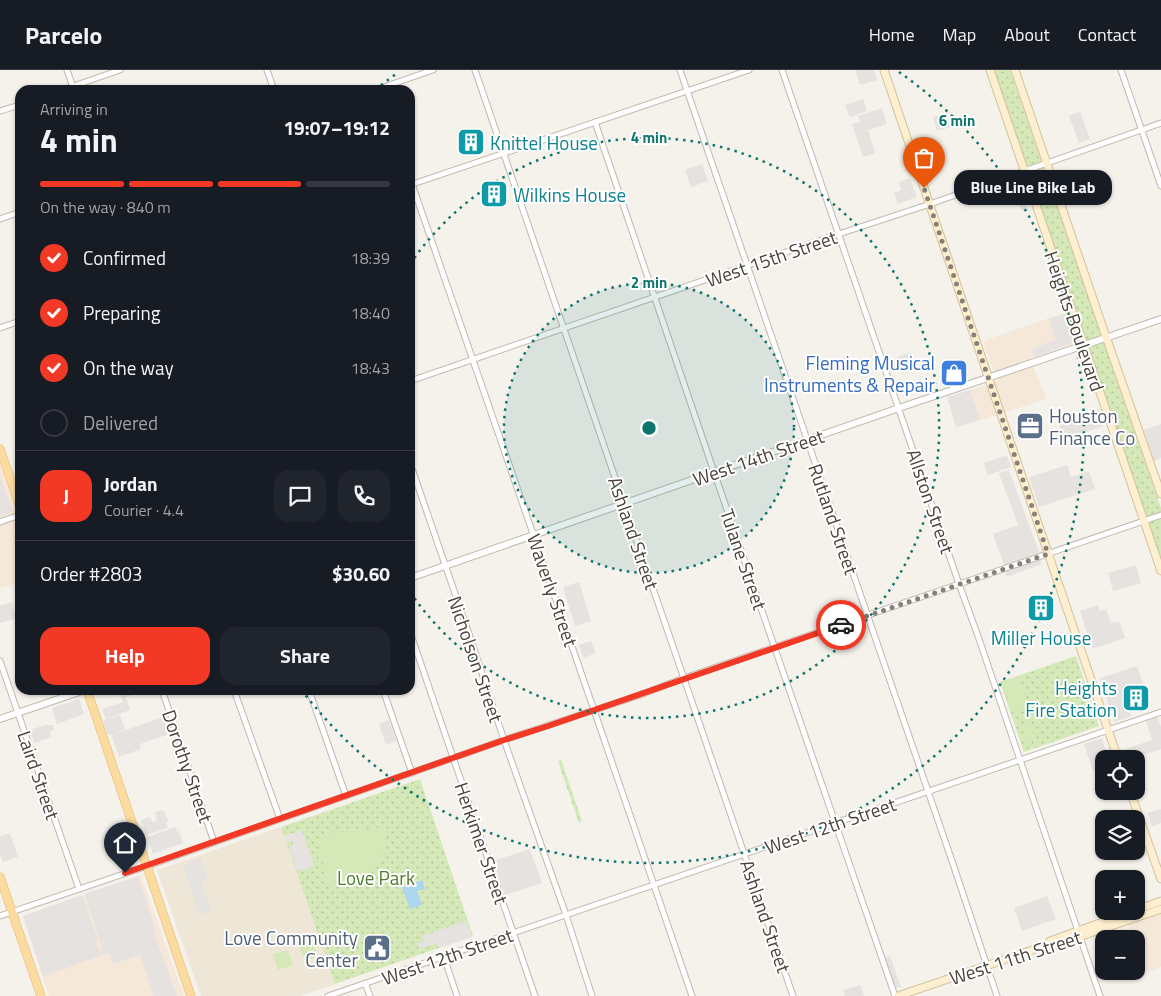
<!DOCTYPE html>
<meta charset="utf-8">
<style>
body{margin:0;font-family:"Titillium Web",sans-serif;background:#20242c;color:#f1f3f6;height:100vh;display:flex;flex-direction:column;font-size:19px;white-space:nowrap}
*{box-sizing:border-box;margin:0}
p{font-size:16px;color:#9ea1a6}
.icon{flex:none;width:28px;height:28px;fill:none;stroke:currentColor;stroke-width:2;stroke-linecap:round;stroke-linejoin:round}
.map{position:relative;flex:1;overflow:hidden}
.drawer{position:absolute;left:15px;top:15px;width:400px;height:610px;display:flex;flex-direction:column;background:#171b24;border-radius:15px;box-shadow:0 1px 4px #0004}
.drawer>*{flex:none}
.fabs{position:absolute;left:1095px;top:680px;display:grid;gap:10px}
.fabs a{display:grid;place-items:center;width:50px;height:50px;border-radius:10px;background:#171b24;box-shadow:0 1px 4px #0004;font-size:25px}
.pin{position:absolute;display:grid;place-items:center;width:42px;height:42px;color:#fff;margin:-51px -21px;border-radius:50% 50% 50% 0;rotate:-45deg;box-shadow:0 0 5px #0007}
.pin .icon{rotate:45deg}
.courier{position:absolute;display:grid;place-items:center;width:50px;height:50px;margin:-25px;border:4px solid #f23926;border-radius:50%;background:#fff;color:#222;box-shadow:0 1px 6px #0007}
.bubble{position:absolute;height:35px;border-radius:15px;background:#171b24;box-shadow:0 1px 4px #0004;font-size:16px;font-weight:700;line-height:35px;text-align:center}
.head em{font-style:normal;font-weight:700}
.head div{display:flex;flex-direction:column-reverse}
.head{display:flex;align-items:center;justify-content:space-between;height:85px;padding:0 25px}
h1{font-size:32px;font-weight:700;line-height:38px}
.bar{display:grid;grid-template-columns:repeat(4,1fr);gap:8px 5px;align-content:center;height:60px;padding:0 25px}
.bar i{height:6px;border-radius:4px;background:#363941}
.bar .active{background:#f23926}
.bar p{grid-column:span 4}
.line{display:flex;align-items:center;gap:12px;padding:0 25px;border-top:1px solid #363941}
.line div{flex:1}
.round{display:grid;place-items:center;flex:none;width:52px;height:52px;border-radius:15px;background:#20242c}
ol{padding:0 25px;list-style:none}
li{display:flex;align-items:center;gap:15px;height:55px}
li p{margin-inline-start:auto}
li .icon{padding:5px;border-radius:50%;background:#f23926;color:#fff;stroke-width:4}
li:last-child{color:#9ea1a6}
li i{width:28px;height:28px;border:2px solid #363941;border-radius:50%}
.primary-button{display:flex;gap:10px;margin-top:auto;padding:10px 25px}
.primary-button a{flex:1;height:58px;border-radius:15px;background:#f23926;color:#fff;font-size:20px;font-weight:700;line-height:58px;text-align:center}
.primary-button a+a{background:#20242c;color:#f1f3f6}
header{display:flex;align-items:center;gap:30px;box-sizing:border-box;height:70px;padding:0 25px;background:#171b24;border-bottom:1px solid #363941}
header strong{font-size:24px}
nav{display:flex;gap:28px;margin-inline-start:auto;font-size:18px}
.map>svg:first-child{display:block}
.commercial{fill:#f6e8d9}
.education{fill:#eee6d7}
.grass{fill:url(#grass-dots)}
.pitch{fill:#d5e8b7}
.parking{fill:#e5e2e0}
.water{fill:#acd7ef}
.lines{fill:none;stroke-linecap:round;stroke-linejoin:round}
.minor-casing{stroke:#c1b9af;stroke-width:7}
.tertiary-casing{stroke:#c1b9af;stroke-width:8}
.secondary-casing{stroke:#d3c29d;stroke-width:9}
.primary-casing{stroke:#e0b86f;stroke-width:9}
.minor{stroke:#fff;stroke-width:5}
.tertiary{stroke:#fff;stroke-width:6}
.secondary{stroke:#fdefcf;stroke-width:7}
.primary{stroke:#fbdba0;stroke-width:8}
.done{stroke:#868078;stroke-width:5;stroke-dasharray:0 9}
.route{stroke:#f23926;stroke-width:6}
.ring{fill:none;stroke:#0f766e;stroke-width:2.5;stroke-dasharray:2.5 5}
.labels{text-anchor:middle;dominant-baseline:central;stroke-width:4;stroke-linejoin:round;paint-order:stroke}
.culture-label{font-size:19px;fill:#0d838f;stroke:#fff;text-anchor:start}
.street-label{font-size:19px;fill:#4a433a;stroke:#fff}
.shop-label{font-size:19px;fill:#366cbe;stroke:#fff;text-anchor:end}
.service-label{font-size:19px;fill:#4e5e75;stroke:#fff;text-anchor:start}
.park-label{font-size:19px;fill:#4f7b2e;stroke:#fff}
.centre{fill:#0f766e;stroke:#fff;stroke-width:2.5}
.ring-label{font-size:15px;text-anchor:middle;font-weight:bold;fill:#0f766e;stroke:#fff;stroke-width:4;stroke-linejoin:round;paint-order:stroke}
</style>
<header>
<strong>Parcelo</strong>
<nav><a>Home</a><a>Map</a><a>About</a><a>Contact</a></nav>
</header>
<div class="map">
<svg width="1161" height="926" viewBox="0 0 1161 926">
<defs>
<pattern id="grass-dots" width="8" height="8" patternUnits="userSpaceOnUse" patternTransform="scale(1.25)"><rect width="8" height="8" fill="#d5e8b7"/><path d="M2 2h.1M6 6h.1" fill="none" stroke="#b8c89e" stroke-width="1.8" stroke-linecap="round"/></pattern>
</defs>
<rect width="100%" height="100%" fill="#f5f2ec"/>
<g class="commercial">
<polygon points="1066,242 1077,273 1030,288 1046,329 957,358 948,328 997,311 983,271"/>
<polygon points="0,395 20,453 20,512 0,518"/>
<polygon points="141,806 184,926 49,926 23,846"/>
<polygon points="1161,844 1161,897 1144,903 1136,879 1136,869 1133,869 1128,855"/>
</g>
<polygon class="education" points="281,757 335,914 300,926 201,926 157,800"/>
<g class="grass">
<polygon points="994,0 1010,0 1161,438 1161,488 1084,267"/>
<polygon points="1076,586 1099,656 1024,682 1000,612"/>
<polygon points="561,690 582,751 579,753 558,691"/>
<polygon points="420,709 473,866 335,914 281,757"/>
</g>
<g class="pitch">
<polygon points="1019,607 1029,638 1013,643 1002,612"/>
<polygon points="1030,653 1035,670 1027,673 1021,656"/>
<path d="M383,758C384,766 386,774 384,781C383,786 379,791 376,795C363,813 349,816 328,816L319,772L325,763Z"/>
<polygon points="312,871 318,886 305,891 299,876"/>
<polygon points="288,880 293,895 278,900 273,884"/>
</g>
<g class="parking">
<polygon points="855,0 874,0 877,10 860,15"/>
<polygon points="863,29 867,41 850,47 845,35"/>
<polygon points="882,38 887,54 868,60 875,83 863,87 852,54 860,52 858,46"/>
<polygon points="1080,42 1090,69 1079,73 1069,46"/>
<polygon points="947,43 951,57 937,61 933,47"/>
<polygon points="702,94 708,111 691,117 685,100"/>
<polygon points="910,108 917,127 898,134 894,123 901,120 899,112"/>
<polygon points="1018,108 1028,139 1022,141 1012,110"/>
<polygon points="1065,244 1075,272 1035,287 1032,279 1056,270 1049,249"/>
<polygon points="909,283 912,293 892,301 888,291"/>
<polygon points="970,320 980,349 956,357 947,327"/>
<polygon points="1099,340 1104,356 1064,369 1059,354"/>
<polygon points="1161,354 1161,388 1154,391 1144,360"/>
<polygon points="1007,385 1011,397 988,405 984,393"/>
<polygon points="1067,395 1071,407 1089,401 1095,419 1039,437 1029,407"/>
<polygon points="1009,400 1039,482 1004,495 993,464 1018,455 999,403"/>
<polygon points="0,406 13,442 0,446"/>
<polygon points="1040,488 1042,494 1007,507 1005,501"/>
<polygon points="1136,495 1141,513 1113,521 1108,503"/>
<polygon points="579,512 591,551 575,556 563,517"/>
<polygon points="11,532 17,548 0,553 0,536"/>
<polygon points="1098,535 1100,541 1106,539 1111,553 1119,551 1125,568 1092,579 1080,541"/>
<polygon points="591,571 596,583 583,588 579,575"/>
<polygon points="1137,596 1144,616 1123,623 1131,646 1114,652 1100,608"/>
<polygon points="119,620 147,620 126,627 130,640 106,649 102,639 123,632"/>
<polygon points="79,629 84,644 57,654 52,638"/>
<polygon points="120,645 125,659 112,665 163,647 169,664 140,674 141,679 119,687 111,664 108,665 103,650"/>
<polygon points="1157,646 1161,657 1161,679 1130,689 1126,679 1152,670 1146,650"/>
<polygon points="389,650 396,671 386,675 379,654"/>
<polygon points="45,655 53,655 54,660 50,662 51,667 34,673 30,660"/>
<polygon points="1102,668 1108,689 1104,689 1104,698 1093,701 1084,674"/>
<polygon points="1161,739 1161,753 1152,757 1147,743"/>
<polygon points="163,740 169,752 166,753 168,758 146,765 141,750 150,747 152,752 157,750 155,742"/>
<polygon points="175,757 177,762 179,761 183,773 153,784 147,767"/>
<polygon points="302,760 314,795 309,797 310,798 302,801 301,799 297,801 289,777 294,776 292,771 287,772 285,766"/>
<polygon points="10,763 18,787 3,792 0,784 0,767"/>
<polygon points="530,779 542,813 505,825 493,791"/>
<polygon points="201,788 208,809 201,811 211,841 199,845 183,794"/>
<polygon points="138,806 156,861 154,863 177,926 154,926 140,885 113,894 109,883 43,906 23,846 82,825 98,871 96,873 99,881 103,880 84,824"/>
<polygon points="1047,826 1056,849 1022,861 1014,838"/>
<polygon points="466,851 472,867 439,878 437,873 420,879 417,873 424,871 422,866"/>
<polygon points="890,886 901,917 896,918 885,887"/>
<polygon points="860,915 864,926 845,926 843,920"/>
</g>
<polygon class="water" points="422,810 425,819 417,821 422,835 410,839 402,817"/>
<g class="lines">
<g class="minor-casing">
<g id="minor">
<polyline points="67,0 74,20"/>
<polyline points="267,0 274,20"/>
<polyline points="475,0 793,926"/>
<polyline points="680,0 952,791 997,926"/>
<polyline points="782,0 959,514 978,566 1078,861"/>
<polyline points="1121,0 1161,116"/>
<polyline points="62,20 120,0"/>
<polyline points="375,20 433,0"/>
<polyline points="0,41 20,35"/>
<polyline points="595,52 714,402 895,926"/>
<polyline points="412,114 594,640 692,926"/>
<polyline points="410,115 749,0"/>
<polyline points="0,149 20,142"/>
<polyline points="0,258 20,251"/>
<polyline points="410,311 839,164 930,134 1161,53"/>
<polyline points="410,393 470,567 504,670 566,845 592,926"/>
<polyline points="0,452 20,445"/>
<polyline points="410,562 535,926"/>
<polyline points="0,591 79,819"/>
<polyline points="162,620 214,772"/>
<polyline points="234,620 280,749"/>
<polyline points="309,620 346,726"/>
<polyline points="383,620 412,703"/>
<polyline points="0,846 153,794 504,670 640,625 684,608 1161,445"/>
<polyline points="1080,867 1100,926"/>
<polyline points="444,887 457,926"/>
<polyline points="365,913 370,926"/>
<polyline points="328,926 1161,642"/>
</g>
</g>
<g class="tertiary-casing">
<g id="tertiary">
<polyline points="410,508 899,338 1161,249"/>
<polyline points="0,649 85,620"/>
</g>
</g>
<g class="secondary-casing">
<g id="secondary">
<polyline points="884,0 1118,689"/>
<polyline points="990,0 1161,501"/>
<polyline points="1015,0 1104,261 1161,424"/>
<polyline points="1130,721 1161,809"/>
<polyline points="1136,840 1161,831"/>
<polyline points="1047,875 1050,871 1133,841"/>
<polyline points="898,926 1047,875 1052,876 1161,839"/>
</g>
</g>
<g class="primary-casing">
<g id="primary">
<polyline points="0,379 20,437"/>
<polyline points="87,620 191,926"/>
<polyline points="0,807 41,926"/>
</g>
</g>
<use href="#minor" class="minor"/>
<use href="#tertiary" class="tertiary"/>
<use href="#secondary" class="secondary"/>
<use href="#primary" class="primary"/>
</g>
<g class="lines">
<polyline class="done" points="841,555 1048,484 924,118"/>
<polyline class="route" points="125,803 504,670 548,656 841,555"/>
</g>
<circle cx="649" cy="358" r="145" fill="#0f766e" fill-opacity=".12"/>
<g class="ring">
<circle cx="649" cy="358" r="145"/>
<path d="M410 194A290 290 0 1 1 410 522"/>
<path d="M375 20A435 435 0 0 1 399 2M899 2A435 435 0 1 1 304 623"/>
</g>
<defs>
<g id="building-square" transform="scale(1.4375)"><rect x="-9" y="-9" width="18" height="18" rx="4" fill="#0f9aa8" stroke="#fff"/><path d="M-4-6H4V6H1V3H-1V6H-4ZM-2.5-4.3h1.7v1.8h-1.7ZM.8-4.3h1.7v1.8H.8ZM-2.5-1h1.7V.8h-1.7ZM.8-1h1.7V.8H.8Z" fill="#fff"/></g>
<g id="shop-square" transform="scale(1.4375)"><rect x="-9" y="-9" width="18" height="18" rx="4" fill="#3f7fe0" stroke="#fff"/><path d="M-5-2.5h2.3a2.7 3.5 0 0 1 5.4 0H5L5.5 6h-11ZM-1.5-2.5h3a1.5 2.3 0 0 0-3 0Z" fill="#fff"/></g>
<g id="office-square" transform="scale(1.4375)"><rect x="-9" y="-9" width="18" height="18" rx="4" fill="#5c6f8a" stroke="#fff"/><path d="M-6-3h4V-5.5h4V-3h4V5H-6ZM-1-4.5V-3h2v-1.5ZM-6 0V1H6V0Z" fill="#fff"/></g>
<g id="civic-square" transform="scale(1.4375)"><rect x="-9" y="-9" width="18" height="18" rx="4" fill="#5c6f8a" stroke="#fff"/><path d="M-.6-6.5H3V-4.5H.6V-3L4-1V1h2V6H-6V1h2V-1L-.6-3ZM-1.2 2.5V6h2.4V2.5Z" fill="#fff"/></g>
</defs>
<g fill-rule="evenodd">
<use href="#building-square" x="471" y="72"/>
<use href="#building-square" x="494" y="124"/>
<use href="#shop-square" x="954" y="303"/>
<use href="#office-square" x="1030" y="356"/>
<use href="#building-square" x="1041" y="538"/>
<use href="#building-square" x="1136" y="628"/>
<use href="#civic-square" x="377" y="878"/>
</g>
<g class="labels">
<g class="culture-label">
<text x="490" y="72">Knittel House</text>
<text x="513" y="124">Wilkins House</text>
<text x="1041" y="567" text-anchor="middle">Miller House</text>
<text x="1117" y="617" text-anchor="end">Heights<tspan x="1117" dy="22">Fire Station</tspan></text>
</g>
<g class="street-label">
<text transform="translate(771 188) rotate(-19)">West 15th Street</text>
<text transform="translate(1075 251) rotate(71)">Heights Boulevard</text>
<text transform="translate(758 387) rotate(-19)">West 14th Street</text>
<text transform="translate(931 431) rotate(71)">Allston Street</text>
<text transform="translate(834 449) rotate(71)">Rutland Street</text>
<text transform="translate(634 463) rotate(71)">Ashland Street</text>
<text transform="translate(744 489) rotate(71)">Tulane Street</text>
<text transform="translate(553 520) rotate(71)">Waverly Street</text>
<text transform="translate(476 589) rotate(71)">Nicholson Street</text>
<text transform="translate(188 696) rotate(71)">Dorothy Street</text>
<text transform="translate(39 705) rotate(71)">Laird Street</text>
<text transform="translate(830 755) rotate(-19)">West 12th Street</text>
<text transform="translate(482 773) rotate(71)">Herkimer Street</text>
<text transform="translate(766 846) rotate(71)">Ashland Street</text>
<text transform="translate(447 886) rotate(-19)">West 12th Street</text>
<text transform="translate(1015 887) rotate(-18)">West 11th Street</text>
</g>
<g class="shop-label">
<text x="935" y="292">Fleming Musical<tspan x="935" dy="22">Instruments &amp; Repair</tspan></text>
</g>
<g class="service-label">
<text x="1049" y="345">Houston<tspan x="1049" dy="22">Finance Co</tspan></text>
<text x="358" y="867" text-anchor="end">Love Community<tspan x="358" dy="22">Center</tspan></text>
</g>
<g class="park-label">
<text x="376" y="807">Love Park</text>
</g>
</g>
<circle cx="649" cy="358" r="8" class="centre"/>
<g class="ring-label">
<text x="957" y="56">6 min</text>
<text x="649" y="73">4 min</text>
<text x="649" y="218">2 min</text>
</g>
</svg>
<div class="fabs">
<a><svg class="icon" aria-label="locate" viewBox="0 0 24 24"><circle cx="12" cy="12" r="6"/><path d="M12 2v4M12 18v4M2 12h4M18 12h4"/></svg></a>
<a><svg class="icon" aria-label="layers" viewBox="0 0 24 24"><path d="M12 4l9 5-9 5-9-5zM3 14l9 5 9-5"/></svg></a>
<a>+</a>
<a>−</a>
</div>
<div class="pin" style="left:924px;top:118px;background:#ea580c"><svg class="icon" aria-label="bag" viewBox="0 0 24 24"><path d="M5 8h14l-1 12H6zM9 8a3 3 0 0 1 6 0"/></svg></div>
<div class="pin" style="left:125px;top:803px;background:#1f2937"><svg class="icon" aria-label="home" viewBox="0 0 24 24"><path d="M3 11l9-7 9 7M6 9v11h12V9"/></svg></div>
<div class="courier" style="left:841px;top:555px"><svg class="icon" aria-label="car" viewBox="0 0 24 24"><path d="M5 17H2v-5l4-1 3-4h7l3 4 3 1v5h-3M9 17h6M6 11h13"/><circle cx="7" cy="17" r="2"/><circle cx="17" cy="17" r="2"/></svg></div>
<div class="bubble" style="left:954px;top:100px;width:158px">Blue Line Bike Lab</div>
<section class="drawer">
<div class="head"><div><h1>4 min</h1><p>Arriving in</p></div><em>19:07–19:12</em></div>
<div class="bar"><i class="active"></i><i class="active"></i><i class="active"></i><i></i><p>On the way · 840 m</p></div>
<ol>
<li><svg class="icon" aria-label="check" viewBox="0 0 24 24"><path d="M5 12l5 5 9-10"/></svg>Confirmed<p>18:39</p></li>
<li><svg class="icon" aria-label="check" viewBox="0 0 24 24"><path d="M5 12l5 5 9-10"/></svg>Preparing<p>18:40</p></li>
<li><svg class="icon" aria-label="check" viewBox="0 0 24 24"><path d="M5 12l5 5 9-10"/></svg>On the way<p>18:43</p></li>
<li><i></i>Delivered</li>
</ol>
<div class="line" style="height:90px"><b class="round" style="background:#f23926;color:#fff">J</b><div><b>Jordan</b><p>Courier · 4.4</p></div><a class="round"><svg class="icon" aria-label="chat" viewBox="0 0 24 24"><path d="M4 5h16v11H9l-5 4z"/></svg></a><a class="round"><svg class="icon" aria-label="phone" viewBox="0 0 24 24"><path d="M5 4h4l2 5-3 2q2 4 5 5l2-3 5 2v4C11 20 4 13 5 4z"/></svg></a></div>
<div class="line" style="height:65px"><div>Order #2803</div><b>$30.60</b></div>
<div class="primary-button"><a>Help</a><a>Share</a></div>
</section>
</div>
